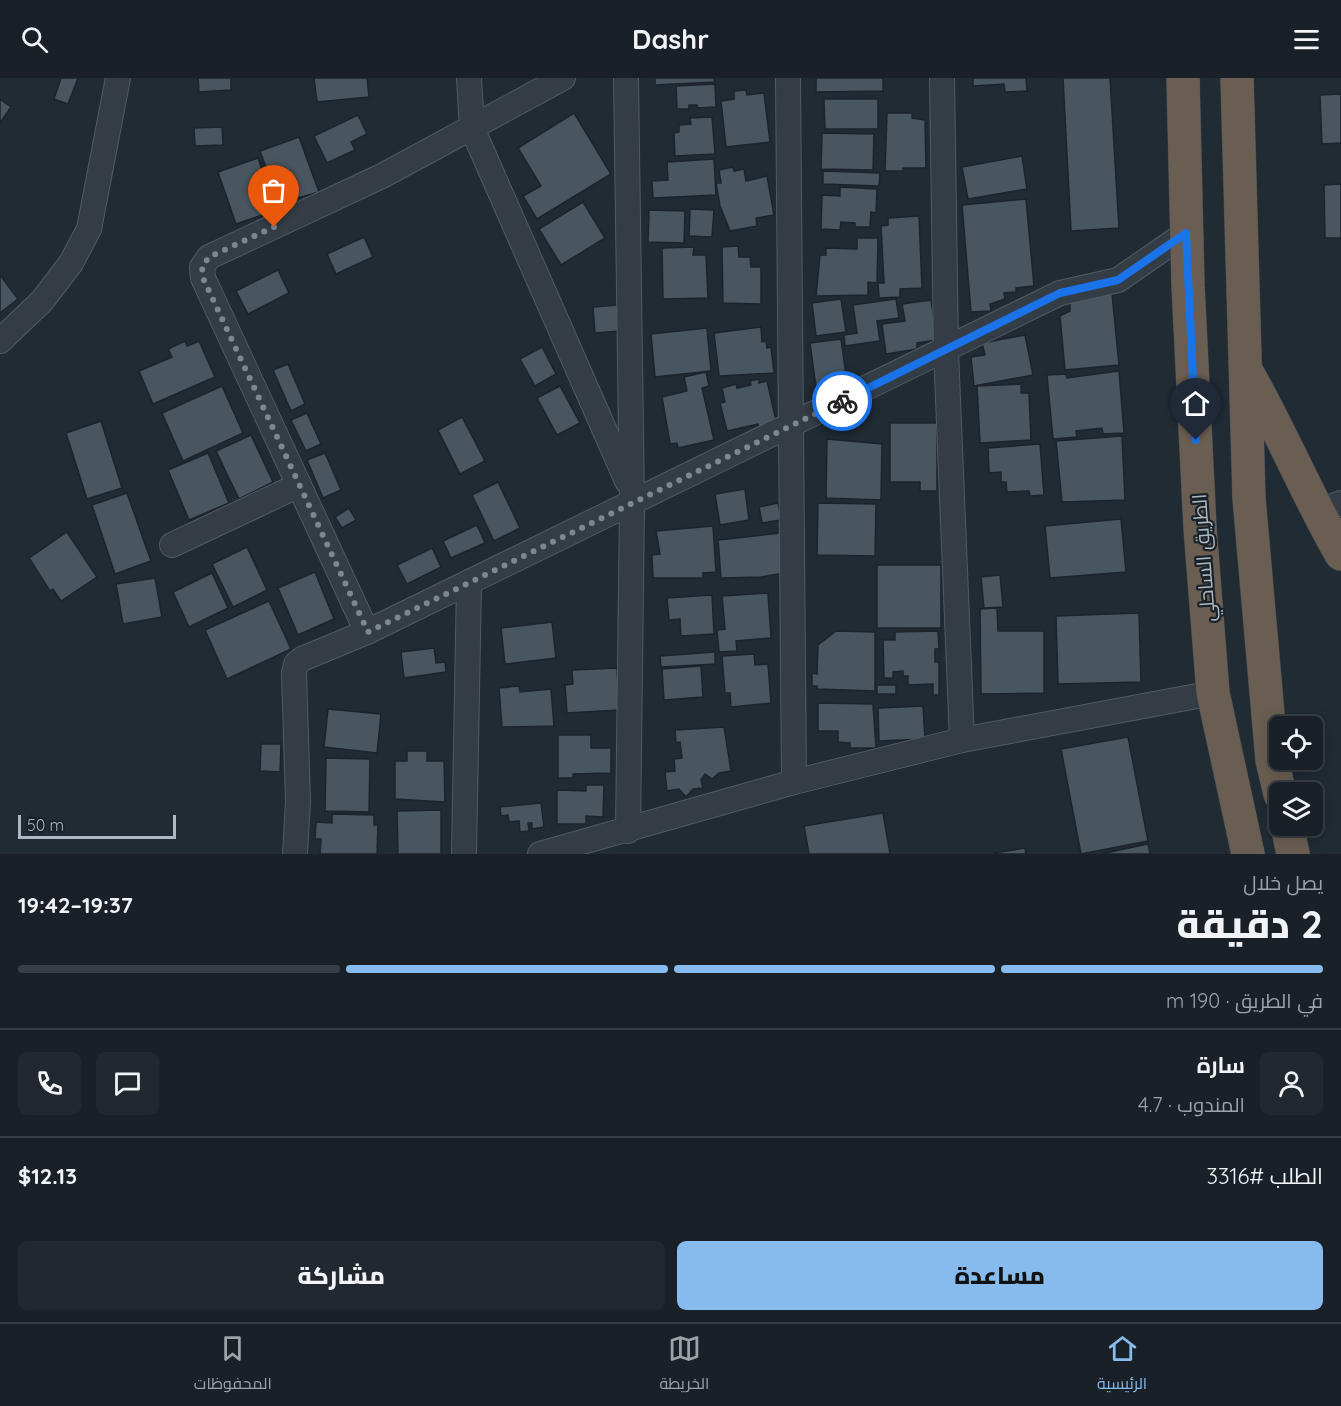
<!DOCTYPE html>
<html lang="ar">
<meta charset="utf-8">
<style>
body{margin:0;font-family:Quicksand,Cairo,sans-serif;background:#22282f;color:#f1f3f6;direction:rtl;height:100vh;display:flex;flex-direction:column;font-size:22px;white-space:nowrap}
*{box-sizing:border-box;margin:0}
p{font-size:20px;color:#9fa3a7}
.icon{flex:none;width:33px;height:33px;fill:none;stroke:currentColor;stroke-width:2;stroke-linecap:round;stroke-linejoin:round}
.map{position:relative;height:776px;overflow:hidden;direction:ltr}
.panel{display:flex;flex-direction:column;background:#192027;flex:1}
.panel>*{flex:none}
.controls{position:absolute;left:1269px;top:638px;display:grid;gap:12px}
.controls a{display:grid;place-items:center;width:54px;height:54px;border-radius:9px;background:#192027;box-shadow:0 3px 15px #0003,0 0 0 2px #373e44;font-size:30px}
.scale{position:absolute;left:18px;bottom:15px;width:158px;box-sizing:border-box;padding-left:6px;border:3px solid #aeb8c2;border-top:0;font-size:16px;line-height:21px;white-space:nowrap;color:#aeb8c2;-webkit-text-stroke:4px #1a2229;paint-order:stroke}
.pin{position:absolute;display:grid;place-items:center;width:51px;height:51px;color:#fff;margin:-62px -26px;border-radius:50% 50% 50% 0;rotate:-45deg;box-shadow:0 0 6px #0007}
.pin .icon{rotate:45deg}
.courier{position:absolute;display:grid;place-items:center;width:60px;height:60px;margin:-30px;border:4px solid #1a73e8;border-radius:50%;background:#fff;color:#222;box-shadow:0 2px 8px #0007}
.headline em{font-style:normal;font-weight:800}
.headline div{display:flex;flex-direction:column-reverse}
.headline{display:flex;align-items:center;justify-content:space-between;height:102px;padding:0 18px}
h1{font-size:39px;font-weight:800;line-height:45px}
.bar{display:grid;grid-template-columns:repeat(4,1fr);gap:9px 6px;align-content:center;height:72px;padding:0 18px}
.bar i{height:8px;border-radius:4px;background:#373e44}
.bar .active{background:#87bbed}
.bar p{grid-column:span 4}
.line{display:flex;align-items:center;gap:15px;padding:0 18px;border-top:2px solid #373e44}
.line div{flex:1}
.round{display:grid;place-items:center;flex:none;width:63px;height:63px;border-radius:9px;background:#22282f}
.cta{display:flex;gap:12px;margin-top:auto;padding:12px 18px}
.cta a{flex:1;height:69px;border-radius:9px;background:#87bbed;color:#111;font-size:24px;font-weight:800;line-height:69px;text-align:center}
.cta a+a{background:#22282f;color:#f1f3f6}
header{display:flex;justify-content:space-between;align-items:center;height:78px;padding:0 18px;background:#192027;font-size:27px;font-weight:800}
.dock{display:flex;justify-content:space-around;align-items:center;height:84px;border-top:2px solid #373e44;background:#192027;font-size:16px;color:#9fa3a7}
.dock a{display:grid;justify-items:center;gap:3px}
.dock .active{color:#87bbed}
.map>svg:first-child{display:block}
.building{fill:#495660;stroke:#1c242b;stroke-width:1.5}
.lines{fill:none;stroke-linecap:round;stroke-linejoin:round}
.minor-casing{stroke:#525b63;stroke-width:26}
.highway-casing{stroke:#3f484f;stroke-width:34}
.minor{stroke:#343d45;stroke-width:24}
.highway{stroke:#6a5e52;stroke-width:33}
.done{stroke:#7d8790;stroke-width:6;stroke-dasharray:0 10.8}
.route{stroke:#1a73e8;stroke-width:8}
.labels{text-anchor:middle;dominant-baseline:central;stroke-width:4.5;stroke-linejoin:round;paint-order:stroke}
.street-label{font-size:20px;fill:#aeb8c2;stroke:#1a2229}
</style>
<header><svg class="icon" aria-label="menu" viewBox="0 0 24 24"><path d="M4 6h16M4 12h16M4 18h16"/></svg>Dashr<svg class="icon" aria-label="search" viewBox="0 0 24 24"><circle cx="10" cy="10" r="6"/><path d="M15 15l6 6"/></svg></header>
<div class="map">
<svg width="1341" height="776" viewBox="0 0 1341 776">
<rect width="100%" height="100%" fill="#212b34"/>
<g class="building">
<polygon points="61,0 78,0 68,26 54,21"/>
<polygon points="198,0 231,0 231,12 199,14"/>
<polygon points="314,0 367,0 369,19 317,24"/>
<polygon points="655,0 714,0 715,4 655,7"/>
<polygon points="816,0 883,0 883,13 816,14"/>
<polygon points="973,0 1026,0 1027,13 1005,14 1004,6 973,8"/>
<polygon points="1063,0 1110,0 1119,150 1071,153"/>
<polygon points="715,6 716,29 698,30 697,27 689,27 689,31 677,31 676,8"/>
<polygon points="746,12 747,17 764,15 770,64 726,69 721,23 734,21 734,13"/>
<polygon points="1341,16 1341,65 1322,66 1320,17"/>
<polygon points="0,21 11,29 0,45"/>
<polygon points="824,21 878,21 878,51 825,51"/>
<polygon points="574,35 611,96 537,141 523,118 541,108 518,70"/>
<polygon points="887,35 912,35 912,40 925,42 926,90 903,90 903,93 885,93"/>
<polygon points="358,37 367,56 351,64 355,72 327,85 314,58"/>
<polygon points="712,39 715,76 675,78 674,55 679,54 679,47 691,46 690,40"/>
<polygon points="222,49 223,67 195,68 194,50"/>
<polygon points="822,55 874,56 873,92 821,91"/>
<polygon points="299,59 319,114 284,124 272,90 267,92 260,73"/>
<polygon points="1022,78 1027,111 968,121 962,89"/>
<polygon points="258,80 276,132 236,146 218,94"/>
<polygon points="714,81 716,117 653,120 652,103 668,102 667,84"/>
<polygon points="733,89 734,93 744,91 746,103 767,98 774,137 756,140 757,148 730,153 720,128 716,105 721,105 719,92"/>
<polygon points="823,93 880,95 879,108 823,106"/>
<polygon points="1341,106 1341,160 1325,160 1324,107"/>
<polygon points="840,109 877,111 876,135 871,134 870,149 855,149 855,145 841,144 840,152 821,151 822,117 840,118"/>
<polygon points="1026,121 1034,208 1016,210 1016,214 1004,215 1005,221 990,226 991,233 971,234 962,127"/>
<polygon points="583,124 605,160 561,187 539,151"/>
<polygon points="690,131 714,132 712,159 689,158"/>
<polygon points="649,132 685,133 684,165 648,164"/>
<polygon points="919,138 922,210 900,211 900,219 879,220 878,205 884,205 881,148 888,147 888,140"/>
<polygon points="364,159 373,179 336,196 327,176"/>
<polygon points="857,160 878,160 877,205 868,204 868,217 816,218 820,177 826,177 826,170 857,171"/>
<polygon points="738,168 739,179 750,179 751,189 761,189 761,226 723,225 722,169"/>
<polygon points="694,169 693,177 706,177 708,220 663,221 662,170"/>
<polygon points="278,192 289,215 248,236 236,213"/>
<polygon points="0,197 18,221 0,235"/>
<polygon points="1111,205 1119,287 1065,292 1060,238 1070,233 1070,225"/>
<polygon points="841,221 846,254 816,258 812,225"/>
<polygon points="896,221 899,240 877,243 880,263 845,268 844,257 857,255 853,227"/>
<polygon points="931,222 937,262 917,265 917,271 886,276 882,246 905,243 902,226"/>
<polygon points="617,227 620,253 595,255 593,229"/>
<polygon points="761,249 762,264 766,263 767,270 771,269 774,295 719,298 714,255"/>
<polygon points="707,250 711,293 655,299 651,256"/>
<polygon points="1025,257 1033,297 974,308 971,279 985,277 982,265"/>
<polygon points="841,261 847,304 816,309 810,265"/>
<polygon points="185,263 187,268 199,263 215,299 153,326 139,293 172,279 168,271"/>
<polygon points="542,269 556,296 535,308 520,281"/>
<polygon points="288,286 305,326 291,333 273,292"/>
<polygon points="1119,293 1124,355 1103,356 1102,350 1076,353 1077,359 1053,361 1047,297 1066,296 1067,300"/>
<polygon points="706,294 709,308 702,310 714,362 678,370 677,365 670,366 662,319 687,313 684,299"/>
<polygon points="759,301 759,305 767,303 777,347 760,351 758,346 727,353 720,325 725,324 722,310 736,306 737,310 751,307 750,303"/>
<polygon points="1021,306 1021,315 1029,315 1031,362 980,365 977,308"/>
<polygon points="222,308 243,355 183,383 162,335"/>
<polygon points="560,308 580,345 557,357 537,320"/>
<polygon points="307,335 321,366 306,373 291,342"/>
<polygon points="462,339 485,383 460,396 438,352"/>
<polygon points="101,343 122,410 87,421 66,355"/>
<polygon points="890,345 937,345 937,413 920,413 920,404 890,404"/>
<polygon points="251,357 273,404 239,421 216,373"/>
<polygon points="1122,358 1125,422 1062,424 1056,363"/>
<polygon points="827,361 882,366 881,422 826,420"/>
<polygon points="1040,366 1044,417 1030,418 1029,413 1007,414 1006,404 1001,404 1001,394 989,395 988,370"/>
<polygon points="208,375 229,425 189,442 168,392"/>
<polygon points="325,375 341,412 323,420 307,382"/>
<polygon points="498,404 520,450 494,463 472,417"/>
<polygon points="745,411 749,442 720,447 715,416"/>
<polygon points="127,415 151,483 115,496 92,427"/>
<polygon points="778,425 781,442 762,445 759,429"/>
<polygon points="818,425 876,426 875,478 817,477"/>
<polygon points="349,430 356,442 342,450 335,439"/>
<polygon points="1121,441 1126,494 1050,500 1045,448"/>
<polygon points="477,447 485,465 451,480 443,463"/>
<polygon points="713,448 716,494 703,495 703,500 653,500 652,477 660,476 656,453"/>
<polygon points="67,454 97,499 61,523 53,511 50,513 29,480"/>
<polygon points="781,455 784,495 761,499 721,500 718,462"/>
<polygon points="247,469 267,512 233,529 212,486"/>
<polygon points="432,470 441,489 407,506 397,487"/>
<rect x="877" y="487" width="64" height="63"/>
<polygon points="315,494 334,541 298,557 278,510"/>
<polygon points="212,495 228,530 189,549 173,514"/>
<polygon points="1000,497 1003,529 984,530 981,499"/>
<polygon points="155,500 162,539 123,546 116,506"/>
<polygon points="768,515 771,560 736,563 737,573 719,574 717,552 725,551 722,518"/>
<polygon points="712,517 714,556 681,558 680,541 669,542 667,520"/>
<polygon points="269,523 291,571 227,601 205,552"/>
<polygon points="997,530 998,553 1044,553 1044,615 981,616 980,531"/>
<polygon points="1139,535 1141,604 1058,606 1056,538"/>
<polygon points="552,544 556,580 505,586 501,550"/>
<polygon points="836,553 875,554 875,613 817,611 817,608 812,608 812,595 817,596 818,567"/>
<polygon points="938,553 939,571 935,571 935,584 939,584 939,617 933,617 933,606 908,607 908,598 903,598 903,593 893,594 893,600 884,600 883,562 895,562 895,554"/>
<polygon points="434,570 436,585 445,584 446,594 404,600 401,574"/>
<polygon points="715,574 715,586 661,589 660,578"/>
<polygon points="754,576 755,587 768,586 771,625 731,629 730,615 725,615 722,578"/>
<polygon points="701,588 703,619 664,622 662,591"/>
<polygon points="617,590 619,632 567,635 565,607 573,606 572,592"/>
<rect x="877" y="607" width="19" height="9"/>
<polygon points="519,608 520,614 551,611 554,648 502,649 499,610"/>
<polygon points="818,625 873,626 876,670 850,670 850,665 838,664 838,653 818,653"/>
<polygon points="923,628 925,661 879,663 878,630"/>
<polygon points="328,631 381,636 377,675 324,669"/>
<polygon points="724,649 731,693 719,695 712,701 705,696 701,702 703,710 693,711 686,719 679,711 667,713 665,694 675,693 674,681 682,680 680,664 676,665 675,652"/>
<polygon points="558,657 591,657 591,670 611,670 611,695 573,696 573,700 558,700"/>
<polygon points="1128,659 1148,763 1081,776 1061,671"/>
<polygon points="261,666 281,666 280,694 260,693"/>
<polygon points="407,673 427,673 427,683 444,683 445,724 395,721 395,683 407,683"/>
<polygon points="326,680 370,681 369,734 325,733"/>
<polygon points="586,707 604,707 603,739 586,738 586,746 557,746 557,712 586,713"/>
<polygon points="541,725 544,749 532,751 532,745 528,745 529,753 520,754 519,743 509,744 508,737 501,738 500,729"/>
<polygon points="441,732 441,776 398,776 397,733"/>
<polygon points="883,735 890,776 809,776 804,748"/>
<polygon points="332,736 374,737 374,747 378,747 377,776 320,776 321,761 315,761 316,744 332,745"/>
<polygon points="1148,766 1150,776 1101,776"/>
<polygon points="1025,770 1026,776 994,776 994,775"/>
</g>
<g class="lines">
<g class="minor-casing">
<g id="minor">
<polyline points="469,0 472,50 627,403"/>
<polyline points="626,0 632,426 628,753"/>
<polyline points="788,0 794,704"/>
<polyline points="942,0 946,273 962,662"/>
<polyline points="0,263 42,223 71,185 89,151 118,0"/>
<polyline points="1317,434 1341,425"/>
<polyline points="172,467 299,407"/>
<polyline points="367,554 203,200 202,189 209,179 382,98 563,0"/>
<polyline points="295,776 298,723 294,595 296,586 302,581 367,554 1060,215 1118,202 1186,155"/>
<polyline points="464,776 469,505"/>
<polyline points="540,776 794,704 962,662 1213,615"/>
</g>
</g>
<g class="highway-casing">
<g id="highway">
<polyline points="1183,0 1188,207 1200,450 1213,615 1248,776"/>
<polyline points="1237,0 1249,420 1272,682 1280,716"/>
<path d="M1247,294C1281,353 1307,417 1341,476"/>
<polyline points="1287,747 1293,776"/>
</g>
</g>
<use href="#minor" class="minor"/>
<use href="#highway" class="highway"/>
</g>
<g class="lines">
<polyline class="done" points="274,149 209,179 202,189 203,200 368,554 842,323"/>
<polyline class="route" points="842,323 1060,215 1118,202 1186,155 1196,362"/>
</g>
<g class="labels">
<g class="street-label">
<text transform="translate(1203 480) rotate(-94)">الطريق الساحلي</text>
</g>
</g>
</svg>
<div class="controls">
<a><svg class="icon" aria-label="locate" viewBox="0 0 24 24"><circle cx="12" cy="12" r="6"/><path d="M12 2v4M12 18v4M2 12h4M18 12h4"/></svg></a>
<a><svg class="icon" aria-label="layers" viewBox="0 0 24 24"><path d="M12 4l9 5-9 5-9-5zM3 14l9 5 9-5"/></svg></a>
</div>
<div class="scale">50 m</div>
<div class="pin" style="left:274px;top:149px;background:#ea580c"><svg class="icon" aria-label="bag" viewBox="0 0 24 24"><path d="M5 8h14l-1 12H6zM9 8a3 3 0 0 1 6 0"/></svg></div>
<div class="pin" style="left:1196px;top:362px;background:#1f2937"><svg class="icon" aria-label="home" viewBox="0 0 24 24"><path d="M3 11l9-7 9 7M6 9v11h12V9"/></svg></div>
<div class="courier" style="left:842px;top:323px"><svg class="icon" aria-label="bike" viewBox="0 0 24 24"><circle cx="6" cy="16" r="4"/><circle cx="18" cy="16" r="4"/><path d="M6 16l4-8h5l3 8M10 8l3 8H6M13 5h3"/></svg></div>
</div>
<section class="panel">
<div class="headline"><div><h1>2 دقيقة</h1><p>يصل خلال</p></div><em>19:37–19:42</em></div>
<div class="bar"><i class="active"></i><i class="active"></i><i class="active"></i><i></i><p>في الطريق · 190 m</p></div>
<div class="line" style="height:108px"><a class="round"><svg class="icon" aria-label="person" viewBox="0 0 24 24"><circle cx="12" cy="8" r="4"/><path d="M4 21q1-7 8-7t8 7"/></svg></a><div><b>سارة</b><p>المندوب · 4.7</p></div><a class="round"><svg class="icon" aria-label="chat" viewBox="0 0 24 24"><path d="M4 5h16v11H9l-5 4z"/></svg></a><a class="round"><svg class="icon" aria-label="phone" viewBox="0 0 24 24"><path d="M5 4h4l2 5-3 2q2 4 5 5l2-3 5 2v4C11 20 4 13 5 4z"/></svg></a></div>
<div class="line" style="height:78px"><div>الطلب #3316</div><b>$12.13</b></div>
<div class="cta"><a>مساعدة</a><a>مشاركة</a></div>
</section>
<nav class="dock">
<a class="active"><svg class="icon" aria-label="home" viewBox="0 0 24 24"><path d="M3 11l9-7 9 7M6 9v11h12V9"/></svg>الرئيسية</a>
<a><svg class="icon" aria-label="map" viewBox="0 0 24 24"><path d="M3 6l6-2 6 2 6-2v14l-6 2-6-2-6 2zM9 4v14M15 6v14"/></svg>الخريطة</a>
<a><svg class="icon" aria-label="saved" viewBox="0 0 24 24"><path d="M7 4h10v16l-5-4-5 4z"/></svg>المحفوظات</a>
</nav>
